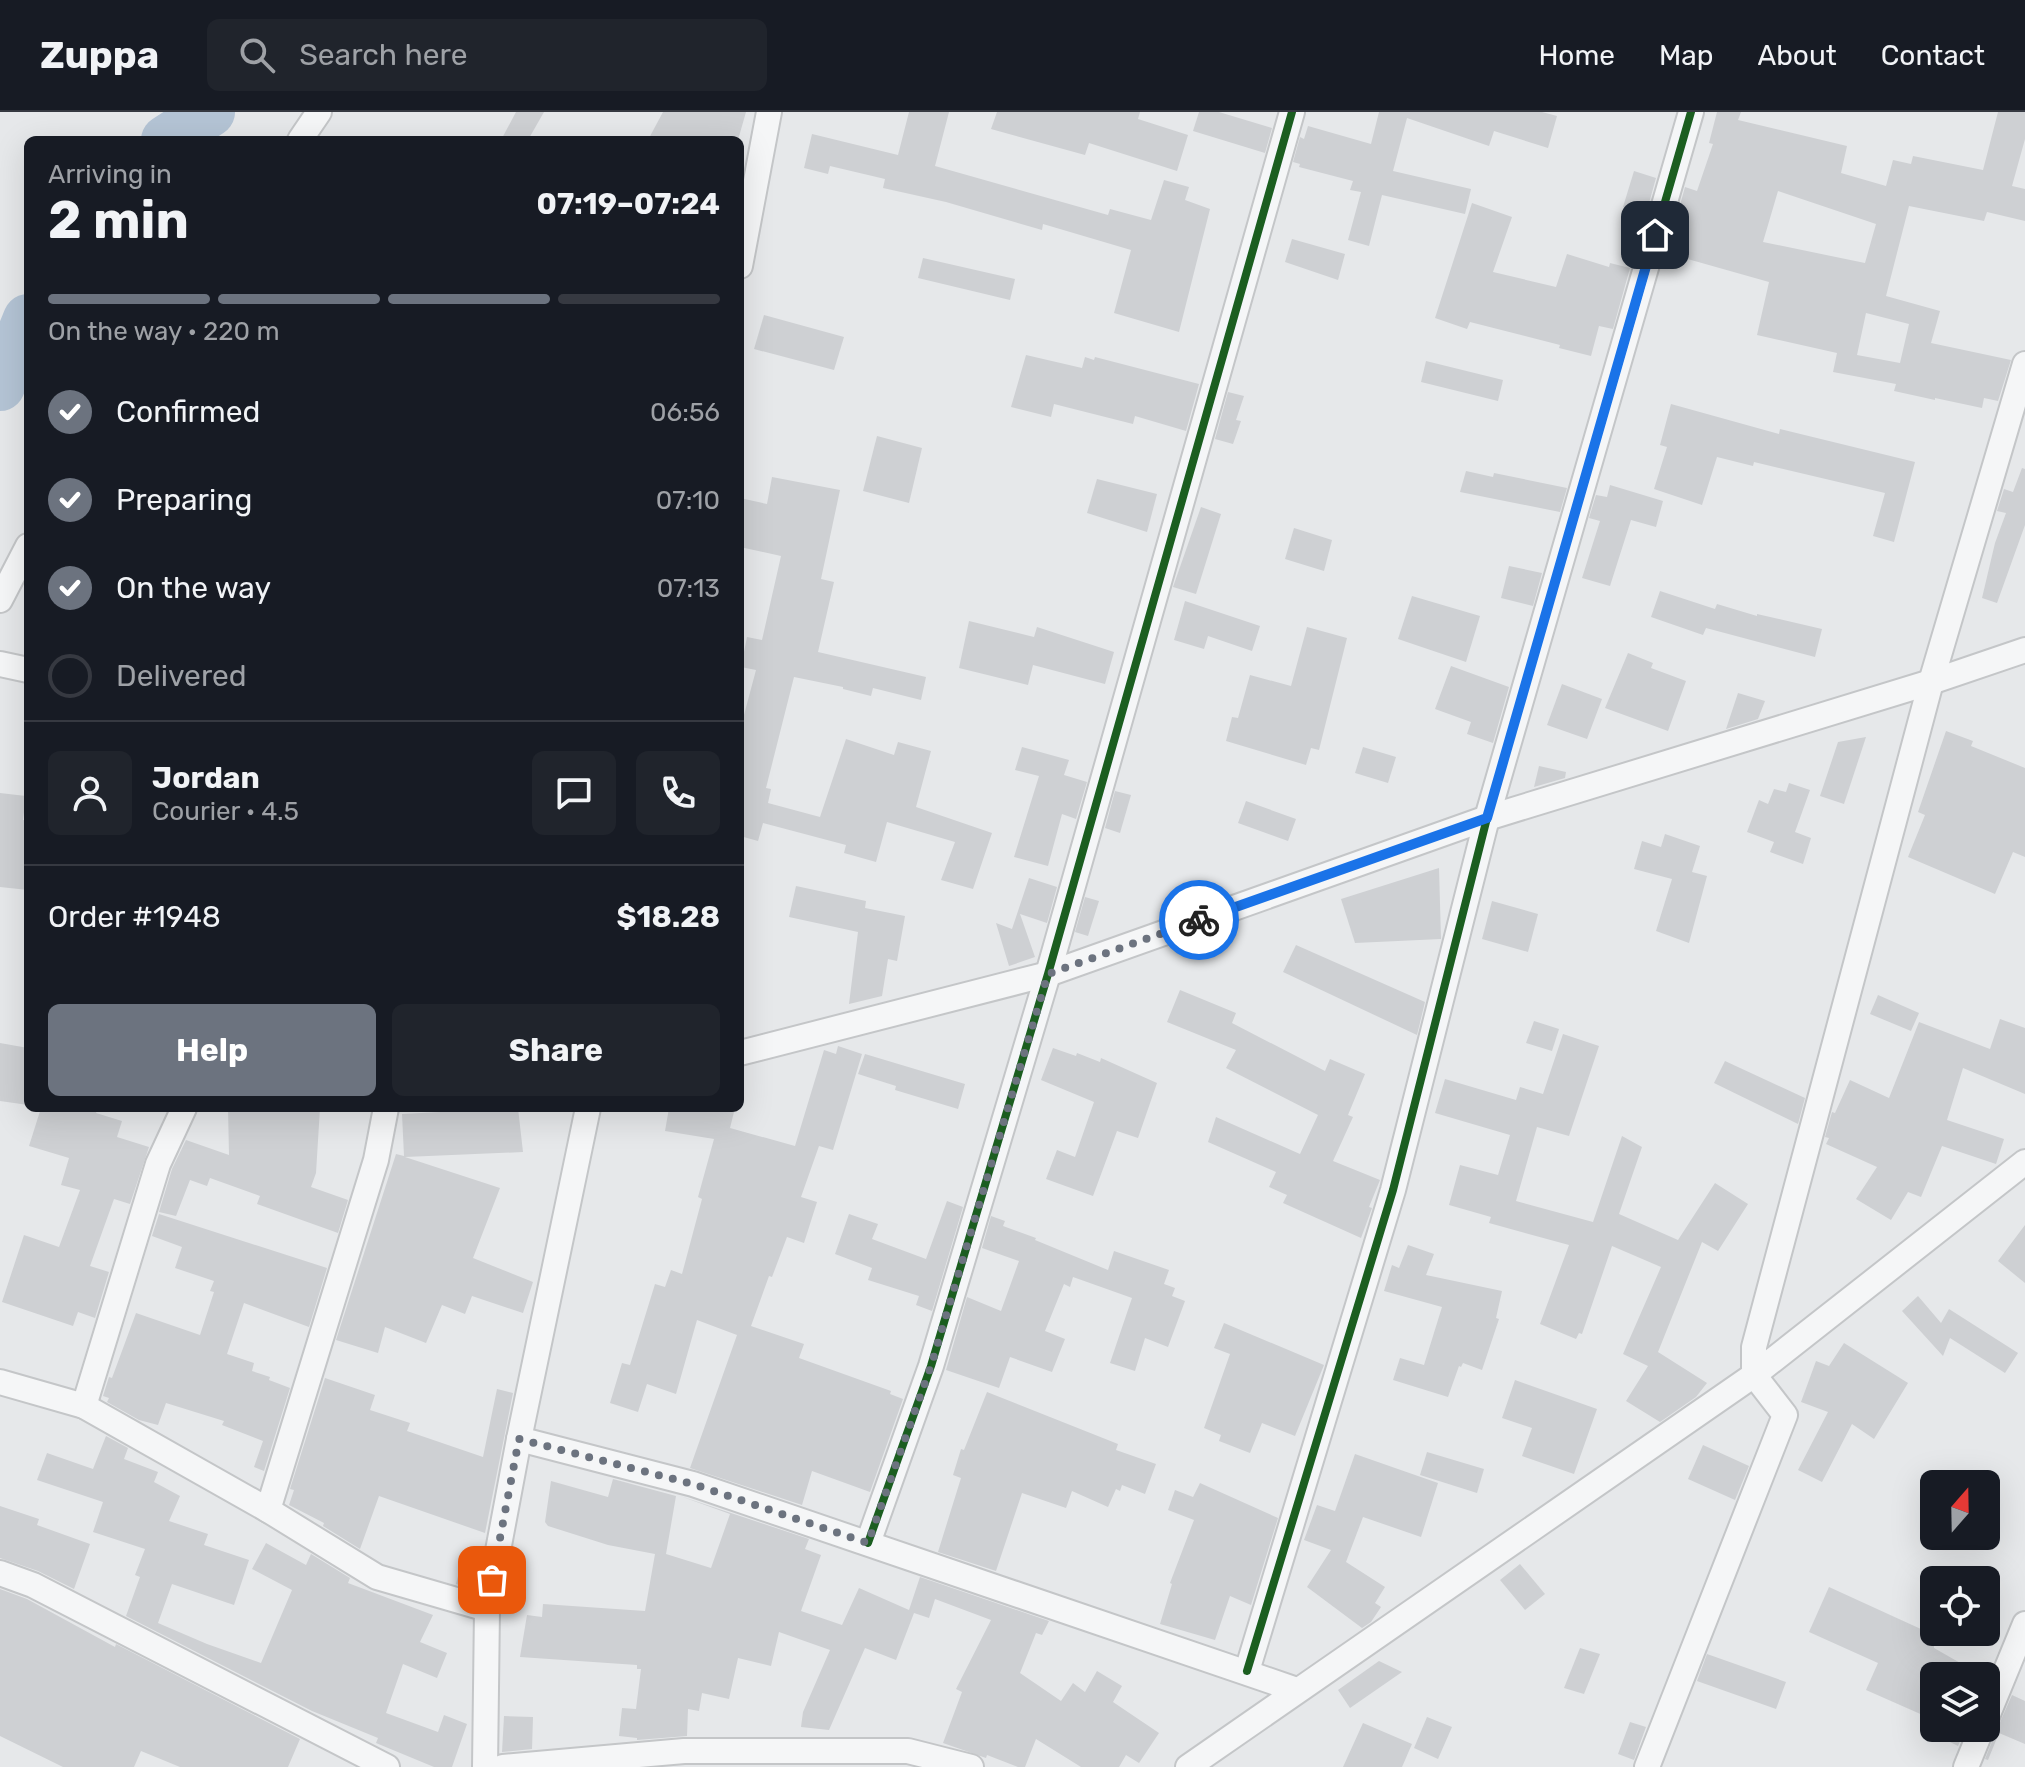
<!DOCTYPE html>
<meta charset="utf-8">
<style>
body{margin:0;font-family:Rubik,sans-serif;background:#20242c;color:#f1f3f6;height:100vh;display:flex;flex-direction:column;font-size:30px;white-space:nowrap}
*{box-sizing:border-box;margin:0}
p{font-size:26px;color:#9ea1a6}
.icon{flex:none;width:44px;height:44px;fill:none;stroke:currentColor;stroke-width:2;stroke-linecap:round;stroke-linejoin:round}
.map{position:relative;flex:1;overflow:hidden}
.details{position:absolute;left:24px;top:24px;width:720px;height:976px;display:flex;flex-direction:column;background:#171b24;border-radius:12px;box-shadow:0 8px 32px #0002}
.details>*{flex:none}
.needle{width:52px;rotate:20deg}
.controls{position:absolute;left:1920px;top:1358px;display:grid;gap:16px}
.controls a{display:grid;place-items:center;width:80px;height:80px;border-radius:12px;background:#171b24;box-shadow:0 8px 32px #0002;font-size:40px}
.pin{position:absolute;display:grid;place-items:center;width:68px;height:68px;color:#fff;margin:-34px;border-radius:16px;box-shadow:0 4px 12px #0006}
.courier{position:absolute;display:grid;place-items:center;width:80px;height:80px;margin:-40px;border:6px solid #1a73e8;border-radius:50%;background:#fff;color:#222;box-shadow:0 2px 10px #0007}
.headline em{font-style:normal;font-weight:700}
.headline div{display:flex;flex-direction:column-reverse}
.headline{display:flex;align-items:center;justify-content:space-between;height:136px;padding:0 24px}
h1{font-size:52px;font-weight:700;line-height:60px}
.bar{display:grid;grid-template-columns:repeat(4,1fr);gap:12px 8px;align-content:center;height:96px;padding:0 24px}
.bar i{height:10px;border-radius:6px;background:#363941}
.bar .current{background:#6c737f}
.bar p{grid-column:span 4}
.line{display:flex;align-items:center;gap:20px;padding:0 24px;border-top:2px solid #363941}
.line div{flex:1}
.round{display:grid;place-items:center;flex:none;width:84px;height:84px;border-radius:12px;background:#20242c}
ol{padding:0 24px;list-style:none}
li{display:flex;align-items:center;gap:24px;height:88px}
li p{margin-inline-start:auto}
li .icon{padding:8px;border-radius:50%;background:#6c737f;color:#fff;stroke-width:4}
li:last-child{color:#9ea1a6}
li i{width:44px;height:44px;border:4px solid #363941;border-radius:50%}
.button{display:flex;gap:16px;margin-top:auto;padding:16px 24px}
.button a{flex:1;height:92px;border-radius:12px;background:#6c737f;color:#fff;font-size:32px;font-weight:700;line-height:92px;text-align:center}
.button a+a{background:#20242c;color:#f1f3f6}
header{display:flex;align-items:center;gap:48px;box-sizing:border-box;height:112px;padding:0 40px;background:#171b24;border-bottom:2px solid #363941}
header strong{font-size:38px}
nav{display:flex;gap:44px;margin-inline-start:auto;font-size:28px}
.search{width:560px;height:72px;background:#20242c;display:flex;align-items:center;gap:20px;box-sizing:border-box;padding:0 28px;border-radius:12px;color:#9ea1a6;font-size:30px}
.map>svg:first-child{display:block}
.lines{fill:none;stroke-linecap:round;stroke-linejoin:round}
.river{stroke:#b4c4d5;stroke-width:50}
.building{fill:#ced0d3;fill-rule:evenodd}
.minor-casing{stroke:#c4c6c8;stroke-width:28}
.minor{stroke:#f5f6f7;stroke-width:24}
.cycleway-casing{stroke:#f4f6f9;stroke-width:13}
.cycleway{stroke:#1b5e20;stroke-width:8}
.done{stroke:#6c737f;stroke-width:8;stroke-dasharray:0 14.4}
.route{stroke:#1a73e8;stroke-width:10}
</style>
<header>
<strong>Zuppa</strong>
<div class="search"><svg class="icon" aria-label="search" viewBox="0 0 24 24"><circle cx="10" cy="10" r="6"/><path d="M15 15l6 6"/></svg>Search here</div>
<nav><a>Home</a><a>Map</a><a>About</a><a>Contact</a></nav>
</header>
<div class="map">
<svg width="2025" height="1655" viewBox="0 0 2025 1655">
<rect width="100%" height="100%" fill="#e6e8ea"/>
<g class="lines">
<g class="river">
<polyline points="166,28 210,0"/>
<polyline points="0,274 28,207"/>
</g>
</g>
<g class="building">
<polygon points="516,0 544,0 528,28 501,28"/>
<polygon points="663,0 746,0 738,28 648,28"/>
<polygon points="909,0 949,0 935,54 1108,103 1110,97 1151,108 1164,68 1189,75 1185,88 1210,97 1179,220 1114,201 1131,138 1043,112 1042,118 946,90 883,76 885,67 830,54 828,62 804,56 812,22 898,43"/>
<polygon points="997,0 1140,0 1138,7 1188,23 1177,59 1089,31 1085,43 991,17"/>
<polygon points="1199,0 1219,0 1272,16 1265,41 1193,19"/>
<polygon points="1379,0 1542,0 1557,4 1548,36 1494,19 1489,34 1407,6 1393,59 1471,77 1465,102 1382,83 1369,134 1348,128 1361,80 1350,78 1353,69 1299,55 1300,52 1293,50 1300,25 1304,27 1308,14 1371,32"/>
<path d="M1717,0H1741L1738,8L1847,34L1841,61L1886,74L1893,48L1911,52L1913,44L1983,58L1998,0H2025V27L2012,74L2025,77V109L1987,100L1984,109L1909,94L1886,184L1940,199L1931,231L2011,248L1998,289L1984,286L1982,296L1935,286V288L1894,279L1896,272L1833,260L1837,241L1757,223L1769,170L1677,144L1685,114L1675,111L1685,75L1697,79L1713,32L1709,31ZM1778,79L1876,112L1865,151L1763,130ZM1866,201L1909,212L1900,251L1857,243Z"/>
<polygon points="1634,59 1656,66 1646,102 1623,95"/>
<polygon points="1472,91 1512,105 1493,160 1556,175 1567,142 1609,155 1610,151 1630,156 1613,217 1599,214 1591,244 1559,236 1560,233 1470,210 1467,217 1435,206"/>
<polygon points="1292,127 1345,142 1338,168 1285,150"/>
<polygon points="923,146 1015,167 1010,188 918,166"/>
<polygon points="764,203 844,225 834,258 754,237"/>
<polygon points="1026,243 1082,256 1085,245 1094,248 1095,245 1199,272 1186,319 1135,304 1133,312 1054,292 1051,305 1011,295"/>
<polygon points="1426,249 1503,268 1498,289 1421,270"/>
<polygon points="1228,280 1244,284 1236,308 1241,309 1233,332 1215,327"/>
<polygon points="1671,292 1779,322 1780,317 1915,350 1894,430 1873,424 1885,381 1754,350 1753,354 1717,345 1702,393 1654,377 1667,335 1660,333"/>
<polygon points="877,324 922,336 909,391 863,379"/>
<polygon points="2022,356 2025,357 2025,413 1997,491 1982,486 1995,431 2006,401 1997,399 2004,377 2013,380"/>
<polygon points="1466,359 1493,365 1494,361 1567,376 1560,400 1460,380"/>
<polygon points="772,365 840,378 821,467 834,470 818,540 926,565 921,588 873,576 871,584 843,577 843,575 794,565 766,676 771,677 768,691 820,705 846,627 894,643 898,630 931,639 916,695 992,721 973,777 941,768 955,730 887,710 876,750 844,741 846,733 763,711 758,729 740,724 740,618 756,558 741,555 747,525 762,528 781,444 740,435 740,386 767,392"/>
<polygon points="1097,367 1157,382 1147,420 1087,401"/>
<polygon points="1610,373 1663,389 1656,415 1631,408 1610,474 1582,466 1600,409 1589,406 1596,383 1607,385"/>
<polygon points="1201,395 1221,402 1196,482 1173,475"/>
<polygon points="1294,416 1332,428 1324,459 1285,447"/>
<polygon points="1509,454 1542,461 1533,494 1501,486"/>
<polygon points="1660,479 1715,497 1717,492 1757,504 1757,502 1822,517 1815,545 1706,516 1703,523 1651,505"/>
<polygon points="1412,484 1480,504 1466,550 1398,527"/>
<polygon points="1185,489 1260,514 1252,539 1208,524 1204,537 1174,528"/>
<polygon points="969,509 1034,525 1037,515 1114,540 1105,572 1033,553 1028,573 959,556"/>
<polygon points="1307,515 1347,526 1319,638 1311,636 1306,653 1226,629 1232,605 1238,606 1250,563 1291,574"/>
<polygon points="1628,541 1653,551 1651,556 1686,569 1668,619 1605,596"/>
<polygon points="1451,554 1509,575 1493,631 1467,622 1471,610 1435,597"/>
<polygon points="1562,572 1602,587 1587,627 1547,613"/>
<polygon points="1738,581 1765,589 1758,607 1726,617"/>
<polygon points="1946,619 1973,629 1971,634 2025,656 2025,745 2013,740 1995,782 1908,745 1925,703 1918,700"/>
<polygon points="1866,625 1844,692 1820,684 1838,630"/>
<polygon points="1022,635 1069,648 1064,663 1087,670 1076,707 1062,702 1048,754 1014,745 1039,664 1015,658"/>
<polygon points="1363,635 1396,645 1388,671 1355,661"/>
<polygon points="1539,654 1566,660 1565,666 1534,675"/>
<polygon points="1789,671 1810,678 1795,720 1811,726 1803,752 1770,740 1774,730 1747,720 1759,688 1768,692 1774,677 1786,680"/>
<polygon points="1115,679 1131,683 1120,721 1105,716"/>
<polygon points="0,681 26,684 23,708 28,709 28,778 0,775"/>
<polygon points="1246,689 1296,707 1288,729 1238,711"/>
<polygon points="1665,722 1700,734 1692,760 1707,764 1689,831 1656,819 1672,767 1634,757 1642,729 1661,735"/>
<polygon points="1439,756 1441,827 1355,831 1341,787"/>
<polygon points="1029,766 1057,775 1047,811 1020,802 1035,845 1009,854 996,811 1012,817"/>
<polygon points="796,774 866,789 865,796 905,804 897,849 888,847 882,884 849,892 858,820 789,805"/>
<polygon points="1085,785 1099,789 1088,824 1075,820"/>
<polygon points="1492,789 1538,802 1528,840 1482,827"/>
<polygon points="1296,833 1425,890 1417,923 1283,860"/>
<polygon points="1180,878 1236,901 1232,911 1325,959 1330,947 1365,962 1348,1003 1353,1005 1333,1049 1380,1068 1369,1095 1372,1096 1361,1126 1283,1091 1287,1083 1269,1075 1276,1060 1208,1030 1216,1005 1300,1042 1318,1003 1226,956 1236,938 1167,910"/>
<polygon points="1878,883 1919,901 1911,919 1870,902"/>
<polygon points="2000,907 2025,916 2025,982 1963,956 1947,1008 2004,1027 1996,1052 1942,1034 1921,1085 1908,1080 1891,1108 1856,1087 1877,1055 1826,1032 1829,1026 1825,1025 1832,1000 1835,1001 1850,968 1889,986 1919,910 1990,937"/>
<polygon points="1534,909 1559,917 1552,939 1526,931"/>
<polygon points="1563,922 1599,934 1569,1024 1537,1015 1516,1089 1593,1110 1622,1024 1642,1035 1619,1102 1678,1128 1715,1071 1748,1092 1718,1139 1702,1130 1658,1240 1707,1271 1696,1285 1660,1310 1626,1289 1648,1254 1623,1242 1661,1155 1612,1134 1582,1222 1579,1221 1576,1227 1540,1212 1569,1133 1489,1111 1491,1105 1449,1093 1460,1053 1498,1063 1510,1023 1435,1001 1445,967 1516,988 1520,975 1543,982"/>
<polygon points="0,931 28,936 28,993 0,989"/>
<polygon points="838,934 862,942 833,1038 819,1034 801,1085 817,1090 804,1131 787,1125 772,1165 769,1164 751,1214 804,1232 799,1246 891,1279 890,1282 903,1287 870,1380 812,1359 802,1393 690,1356 737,1223 697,1208 676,1282 647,1272 638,1300 610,1291 622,1251 630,1253 655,1172 665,1175 671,1158 682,1162 702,1087 698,1085 714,1027 665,1019 669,996 735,996 730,1016 795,1034 824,938 836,942"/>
<polygon points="1053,936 1076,944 1077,941 1100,950 1101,946 1157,971 1138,1026 1117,1019 1093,1084 1046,1067 1057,1038 1075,1045 1094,990 1041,968"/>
<polygon points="865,942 965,972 958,997 895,978 896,974 858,962"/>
<polygon points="1725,949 1805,986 1798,1012 1714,971"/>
<polygon points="41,996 98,996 96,1001 122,1009 117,1025 149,1035 130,1092 114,1087 90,1154 109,1160 95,1206 78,1200 73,1214 2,1190 24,1123 59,1135 80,1078 61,1073 69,1046 29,1034"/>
<polygon points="228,996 320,996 316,1061 311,1075 348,1088 338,1121 257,1092 260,1084 210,1066 207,1074 190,1068 176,1104 159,1100 172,1057 186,1028 229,1043"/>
<polygon points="478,996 518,996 523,1040 405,1045 500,1076 473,1146 533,1170 523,1201 472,1184 465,1202 442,1193 426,1231 385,1215 378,1241 336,1228 396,1042 404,1044 402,1002 478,998"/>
<polygon points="947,1089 963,1095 932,1199 916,1193 919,1184 868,1168 872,1156 835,1142 849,1102 878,1112 872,1127 926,1147"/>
<polygon points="159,1102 327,1156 309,1215 244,1191 227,1242 254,1251 252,1259 270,1265 269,1268 290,1276 264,1359 254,1355 263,1329 222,1313 224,1309 166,1291 158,1313 139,1308 107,1290 109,1286 103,1284 109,1265 112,1266 136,1201 200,1223 214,1180 210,1179 214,1169 175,1156 182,1135 152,1124"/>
<polygon points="991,1104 1005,1109 1003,1114 1036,1126 1035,1128 1108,1158 1114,1139 1169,1158 1164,1172 1175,1176 1172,1184 1185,1189 1168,1235 1145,1226 1135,1259 1110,1251 1132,1186 1073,1165 1070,1175 1064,1172 1045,1219 1065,1227 1052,1260 1010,1245 999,1276 946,1258 967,1185 1001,1199 1019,1149 982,1136"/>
<polygon points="2025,1113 2025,1171 1998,1149"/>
<polygon points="1408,1133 1434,1142 1426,1163 1502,1179 1496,1206 1499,1207 1482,1258 1463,1251 1461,1255 1459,1254 1448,1285 1393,1268 1400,1246 1424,1253 1442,1195 1384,1179 1392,1153 1399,1156"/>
<polygon points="1918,1184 1941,1211 1949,1197 2018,1241 2005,1261 1950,1226 1943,1244 1902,1199"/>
<polygon points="1224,1211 1324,1253 1295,1324 1262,1311 1250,1341 1219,1329 1221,1323 1204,1316 1230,1242 1214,1236"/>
<polygon points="1844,1231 1908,1271 1874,1327 1852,1312 1822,1370 1798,1358 1828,1300 1801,1290 1816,1249 1829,1254"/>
<polygon points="325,1266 375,1283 370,1298 410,1311 407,1319 483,1345 497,1277 513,1281 485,1421 379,1384 360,1437 323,1414 324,1411 289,1393 294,1378 290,1377"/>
<polygon points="1515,1268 1597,1297 1574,1362 1522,1344 1532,1316 1502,1306"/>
<polygon points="987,1280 1118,1332 1116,1338 1156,1352 1145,1382 1122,1373 1120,1379 1116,1377 1108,1395 1072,1379 1066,1396 1022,1381 996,1459 938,1440 961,1366 953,1363 961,1337 964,1338"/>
<polygon points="106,1324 128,1336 124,1347 158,1360 154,1370 180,1384 169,1409 208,1422 204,1433 249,1448 234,1493 172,1472 158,1511 207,1532 261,1551 292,1478 252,1457 266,1431 306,1453 311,1442 350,1466 348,1471 433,1503 420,1530 447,1541 437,1566 403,1552 386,1601 438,1620 444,1603 467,1612 452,1655 434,1655 376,1631 378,1626 312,1599 126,1504 140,1465 135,1463 145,1437 93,1420 103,1390 37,1368 47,1341 93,1357"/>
<polygon points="1703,1333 1749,1354 1735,1388 1688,1367"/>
<polygon points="1427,1340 1484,1357 1477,1381 1420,1363"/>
<polygon points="1355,1342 1438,1371 1421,1425 1363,1405 1346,1450 1385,1475 1375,1491 1381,1495 1371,1510 1362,1516 1307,1475 1331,1438 1304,1428 1317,1393 1335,1399"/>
<polygon points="613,1367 676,1384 666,1442 711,1456 730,1402 680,1384 809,1427 805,1437 821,1443 801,1499 842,1513 859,1476 909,1498 920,1465 1049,1509 1042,1523 1036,1521 1020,1561 1061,1589 1073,1571 1085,1580 1097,1559 1122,1574 1113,1590 1159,1621 1139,1651 1126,1643 1119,1655 1081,1655 1036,1627 1025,1655 1018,1655 987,1643 986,1646 943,1631 962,1580 956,1577 991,1508 935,1487 929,1506 914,1501 896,1548 865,1536 829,1618 801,1615 803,1600 830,1538 779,1520 771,1554 738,1546 729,1587 702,1581 699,1599 688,1597 687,1624 637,1628 637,1626 619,1624 622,1596 636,1597 641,1557 637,1557 637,1553 520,1545 527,1503 542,1505 543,1492 645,1499 655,1442 608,1433 548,1414 545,1410 551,1369 608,1385"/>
<polygon points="1200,1371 1278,1406 1251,1493 1230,1484 1215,1528 1160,1512 1172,1472 1170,1471 1194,1408 1168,1398 1175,1378 1193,1385"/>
<polygon points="0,1394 39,1407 37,1413 90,1432 74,1477 38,1459 0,1446"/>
<polygon points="464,1441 482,1445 475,1478 456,1472"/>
<polygon points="1520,1452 1545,1482 1525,1498 1500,1468"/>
<polygon points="1829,1475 1934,1523 1934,1536 1983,1564 1934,1564 1934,1608 1866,1578 1878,1551 1809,1520"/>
<polygon points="0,1477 27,1487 115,1535 116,1532 300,1627 288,1655 180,1655 141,1639 134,1655 63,1655 0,1624"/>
<polygon points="1580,1536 1600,1542 1584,1582 1564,1576"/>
<polygon points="1707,1542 1786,1570 1776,1597 1697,1569"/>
<polygon points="1379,1549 1402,1560 1350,1596 1338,1578"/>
<polygon points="2012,1583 2025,1589 2025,1632 1999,1621 1988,1648 1985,1647 1997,1617"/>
<polygon points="504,1604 533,1605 532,1637 502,1640"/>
<polygon points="1427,1605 1452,1615 1438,1647 1414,1636"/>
<polygon points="1630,1610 1646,1615 1634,1648 1618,1642"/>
<polygon points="1363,1611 1412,1632 1402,1655 1343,1655"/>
<polygon points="1922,1616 1966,1616 1958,1634"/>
</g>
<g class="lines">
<g class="minor-casing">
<g id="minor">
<polyline points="300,28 319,0"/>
<polyline points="740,154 769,0"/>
<polyline points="0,488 28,434"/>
<polyline points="0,552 28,558"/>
<polyline points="740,941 1048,862 1487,706 1931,570 2025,538"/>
<polyline points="0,1270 84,1294 268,1398 377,1465 487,1497"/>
<polyline points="84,1294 158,1052 184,996"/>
<polyline points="519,1327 693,1372 1297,1578"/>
<polyline points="268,1398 376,1048 386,996"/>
<polyline points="868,1431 931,1254 1048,862 1292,0"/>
<polyline points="0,1461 33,1473 387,1655"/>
<polyline points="1247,1559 1393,1078 1487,706 1691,0"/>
<polyline points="1986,1607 2025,1512"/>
<polyline points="485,1655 487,1497 519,1327 588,996"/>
<polyline points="503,1655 684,1639 908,1639 971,1655"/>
<polyline points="1188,1655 1754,1263 2025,1050"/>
<polyline points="1647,1655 1785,1303 1754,1263 1754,1235 1931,570 2025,252"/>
<polyline points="1966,1655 1982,1616"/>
</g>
</g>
<use href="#minor" class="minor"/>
<g class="cycleway-casing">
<g id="cycleway">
<polyline points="868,1431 931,1254 1048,862 1292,0"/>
<polyline points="1247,1559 1393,1078 1487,706 1691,0"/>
</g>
</g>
<use href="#cycleway" class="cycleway"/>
</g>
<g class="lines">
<polyline class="done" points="492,1468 519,1327 693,1372 868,1431 931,1254 1048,862 1199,808"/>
<polyline class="route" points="1199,808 1487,706 1655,123"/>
</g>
</svg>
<div class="controls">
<a><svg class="needle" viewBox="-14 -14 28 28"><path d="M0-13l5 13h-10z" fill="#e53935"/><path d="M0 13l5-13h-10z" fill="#9ea1a6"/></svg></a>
<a><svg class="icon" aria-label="locate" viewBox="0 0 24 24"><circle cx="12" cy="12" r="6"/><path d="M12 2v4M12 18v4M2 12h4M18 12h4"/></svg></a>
<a><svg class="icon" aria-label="layers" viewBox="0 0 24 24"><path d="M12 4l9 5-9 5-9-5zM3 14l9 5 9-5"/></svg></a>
</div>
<div class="pin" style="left:492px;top:1468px;background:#ea580c"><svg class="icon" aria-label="bag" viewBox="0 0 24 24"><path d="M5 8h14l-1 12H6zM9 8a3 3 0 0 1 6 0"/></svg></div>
<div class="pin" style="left:1655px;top:123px;background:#1f2937"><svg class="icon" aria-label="home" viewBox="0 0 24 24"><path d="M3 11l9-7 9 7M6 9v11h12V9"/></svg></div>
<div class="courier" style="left:1199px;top:808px"><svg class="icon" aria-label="bike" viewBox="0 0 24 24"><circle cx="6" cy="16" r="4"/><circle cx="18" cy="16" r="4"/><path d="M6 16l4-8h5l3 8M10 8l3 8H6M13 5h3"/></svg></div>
<section class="details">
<div class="headline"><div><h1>2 min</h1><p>Arriving in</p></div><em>07:19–07:24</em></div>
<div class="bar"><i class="current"></i><i class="current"></i><i class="current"></i><i></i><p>On the way · 220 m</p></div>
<ol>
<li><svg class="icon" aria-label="check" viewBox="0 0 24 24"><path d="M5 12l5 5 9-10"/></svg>Confirmed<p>06:56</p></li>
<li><svg class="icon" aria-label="check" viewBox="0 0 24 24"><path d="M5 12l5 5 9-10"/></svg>Preparing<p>07:10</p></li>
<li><svg class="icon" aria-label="check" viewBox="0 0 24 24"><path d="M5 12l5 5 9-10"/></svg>On the way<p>07:13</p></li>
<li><i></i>Delivered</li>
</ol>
<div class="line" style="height:144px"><a class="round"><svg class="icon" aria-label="person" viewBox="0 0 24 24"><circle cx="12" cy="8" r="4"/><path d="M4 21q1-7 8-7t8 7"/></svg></a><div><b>Jordan</b><p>Courier · 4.5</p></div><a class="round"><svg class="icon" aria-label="chat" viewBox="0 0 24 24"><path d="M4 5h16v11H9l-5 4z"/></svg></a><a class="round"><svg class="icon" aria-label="phone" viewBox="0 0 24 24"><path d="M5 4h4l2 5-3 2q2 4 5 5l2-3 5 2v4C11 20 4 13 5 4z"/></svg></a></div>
<div class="line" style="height:104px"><div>Order #1948</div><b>$18.28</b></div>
<div class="button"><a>Help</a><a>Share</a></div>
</section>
</div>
